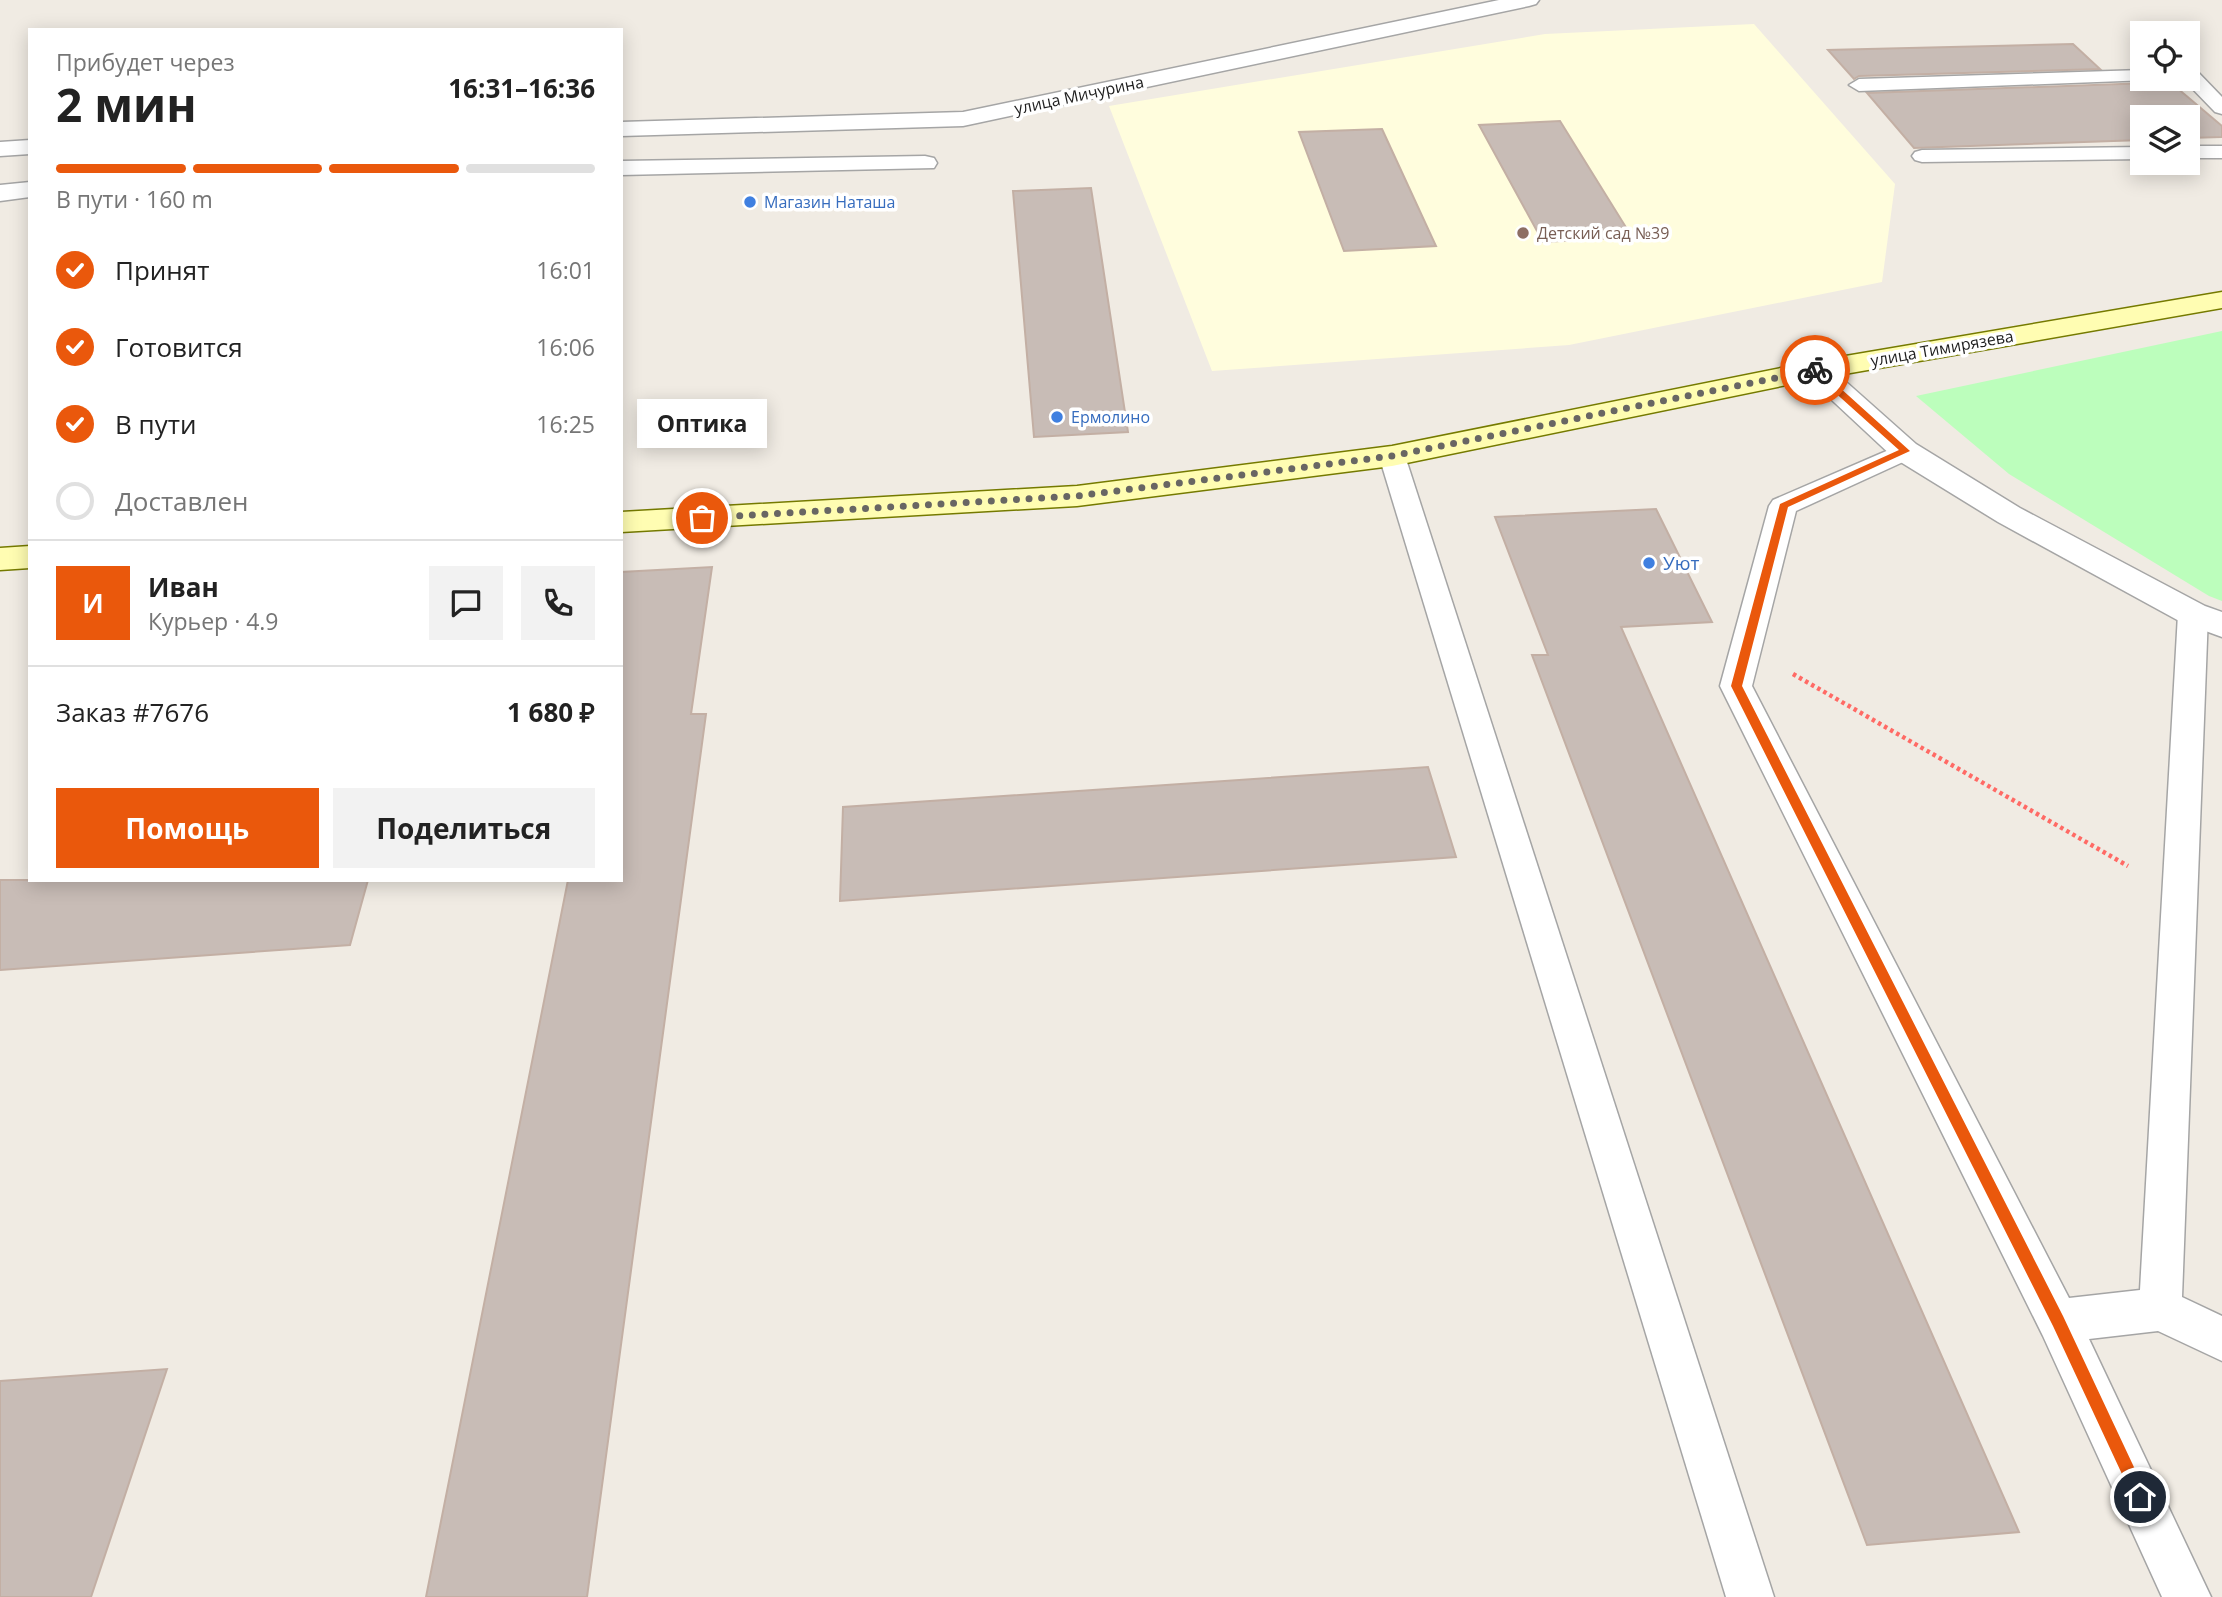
<!DOCTYPE html>
<html lang="ru">
<meta charset="utf-8">
<style>
body{margin:0;font-family:"Open Sans",sans-serif;background:#f2f2f2;color:#222;height:100vh;display:flex;flex-direction:column;font-size:26px;white-space:nowrap}
*{box-sizing:border-box;margin:0}
p{font-size:23px;color:#767676}
.icon{flex:none;width:38px;height:38px;fill:none;stroke:currentColor;stroke-width:2;stroke-linecap:round;stroke-linejoin:round}
.map{position:relative;flex:1;overflow:hidden}
.side{position:absolute;left:28px;top:28px;width:595px;height:854px;display:flex;flex-direction:column;background:#fff;border-radius:0px;box-shadow:0 4px 18px #0003}
.side>*{flex:none}
.fabs{position:absolute;left:2130px;top:21px;display:grid;gap:14px}
.fabs a{display:grid;place-items:center;width:70px;height:70px;border-radius:0px;background:#fff;box-shadow:0 4px 18px #0003;font-size:35px}
.pin{position:absolute;display:grid;place-items:center;width:60px;height:60px;color:#fff;margin:-30px;border:4px solid #fff;border-radius:50%;box-shadow:0 2px 7px #0007}
.courier{position:absolute;display:grid;place-items:center;width:70px;height:70px;margin:-35px;border:5px solid #ea580c;border-radius:50%;background:#fff;color:#222;box-shadow:0 2px 9px #0007}
.bubble{position:absolute;height:49px;border-radius:0px;background:#fff;box-shadow:0 4px 18px #0003;font-size:23px;font-weight:700;line-height:49px;text-align:center}
.summary em{font-style:normal;font-weight:700}
.summary div{display:flex;flex-direction:column-reverse}
.summary{display:flex;align-items:center;justify-content:space-between;height:119px;padding:0 28px}
h1{font-size:46px;font-weight:700;line-height:52px}
.bar{display:grid;grid-template-columns:repeat(4,1fr);gap:10px 7px;align-content:center;height:84px;padding:0 28px}
.bar i{height:9px;border-radius:5px;background:#e0e0e0}
.bar .active{background:#ea580c}
.bar p{grid-column:span 4}
.line{display:flex;align-items:center;gap:18px;padding:0 28px;border-top:2px solid #e0e0e0}
.line div{flex:1}
.round{display:grid;place-items:center;flex:none;width:74px;height:74px;border-radius:0px;background:#f2f2f2}
ol{padding:0 28px;list-style:none}
li{display:flex;align-items:center;gap:21px;height:77px}
li p{margin-inline-start:auto}
li .icon{padding:7px;border-radius:50%;background:#ea580c;color:#fff;stroke-width:4}
li:last-child{color:#767676}
li i{width:38px;height:38px;border:4px solid #e0e0e0;border-radius:50%}
.action{display:flex;gap:14px;margin-top:auto;padding:14px 28px}
.action a{flex:1;height:80px;border-radius:0px;background:#ea580c;color:#fff;font-size:28px;font-weight:700;line-height:80px;text-align:center}
.action a+a{background:#f2f2f2;color:#222}
.map>svg:first-child{display:block}
.education{fill:#fffddd}
.park{fill:#bcfebc}
.building{fill:#c8bcb6;stroke:#c3afa4;stroke-width:2}
.lines{fill:none;stroke-linecap:round;stroke-linejoin:round}
.lane-casing{stroke:#a5a5a5;stroke-width:3}
.street-casing{stroke:#a5a5a5;stroke-width:3}
.secondary-casing{stroke:#757a00;stroke-width:3}
.path{stroke:#ff6a65;stroke-width:4.5;stroke-dasharray:3.5 3.5;stroke-linecap:butt}
.lane{fill:#fff;fill-rule:evenodd}
.street{fill:#fff;fill-rule:evenodd}
.secondary{fill:#fffdb2;fill-rule:evenodd}
.route{fill:#ea580c}
.done{stroke:#686663;stroke-width:7;stroke-dasharray:0 12.6}
.shop-dot{fill:#3f7fe0;stroke:#fff;stroke-width:2.5}
.education-dot{fill:#8d6e63;stroke:#fff;stroke-width:2.5}
.labels{text-anchor:middle;dominant-baseline:central;stroke-width:7;stroke-linejoin:round;paint-order:stroke}
.far-street-label{font-size:16px;fill:#1e1e1e;stroke:#fff}
.far-shop-label{font-size:16px;fill:#366cbe;stroke:#fff;text-anchor:start}
.far-education-label{font-size:16px;fill:#785e54;stroke:#fff;text-anchor:start}
.shop-label{font-size:19px;fill:#366cbe;stroke:#fff;text-anchor:start}
</style>
<div class="map">
<svg width="2222" height="1597" viewBox="0 0 2222 1597">
<rect width="100%" height="100%" fill="#f0ebe3"/>
<polygon class="education" points="1754,24 1895,184 1882,282 1569,345 1212,371 1109,106 1545,34"/>
<polygon class="park" points="2222,331 2222,601 2209,596 2009,474 1916,396"/>
<g class="building">
<polygon points="2073,44 2100,69 1859,76 1854,79 1828,50"/>
<polygon points="2149,83 2170,82 2222,126 2222,137 2188,138 2188,117 2142,117 2142,140 1914,148 1867,93"/>
<polygon points="1560,121 1632,237 1543,242 1479,125"/>
<polygon points="1382,129 1436,246 1344,251 1299,132"/>
<polygon points="1091,188 1128,432 1034,437 1013,191"/>
<polygon points="1656,509 1712,622 1621,627 2019,1532 1867,1545 1532,655 1548,655 1495,517"/>
<polygon points="712,567 691,714 706,714 587,1597 426,1597 568,880 621,880 621,572"/>
<polygon points="1428,767 1456,857 840,901 843,807"/>
<polygon points="0,880 368,880 350,945 0,970"/>
<polygon points="167,1369 91,1597 0,1597 0,1381"/>
</g>
<g class="lines">
<g class="lane-casing">
<g id="lane">
<polygon points="2188,67 2195,69 2222,97 2222,114 2215,112 2183,79 2188,79"/>
<polygon points="2142,70 2142,79 2149,80 1859,91 1849,85 1859,79"/>
<rect x="2188" y="146" width="34" height="12"/>
<polygon points="2142,147 2142,159 1922,162 1915,160 1912,156 1915,152 1922,150"/>
<polygon points="1905,443 1914,445 1918,451 1914,457 1796,511 1752,686 2069,1298 2140,1290 2178,614 2182,607 2193,604 2204,607 2208,614 2182,1297 2222,1316 2222,1361 2158,1331 2089,1339 2211,1597 2162,1597 2043,1336 1720,686 1769,506 1773,500"/>
<polygon points="1392,448 1401,450 1405,456 1774,1597 1726,1597 1379,456 1383,450"/>
</g>
</g>
<g class="street-casing">
<g id="street">
<polygon points="1499,0 1539,0 1536,4 1529,6 963,126 621,136 621,122 963,112"/>
<polygon points="30,140 30,154 0,156 0,142"/>
<polygon points="925,156 934,158 937,163 934,168 621,175 621,161"/>
<polygon points="30,182 30,197 0,201 0,185"/>
<polygon points="1816,361 1826,364 1916,444 2020,508 2205,606 2222,612 2222,637 2181,622 1998,522 1894,458 1806,376 1801,370 1806,364"/>
</g>
</g>
<g class="secondary-casing">
<g id="secondary">
<polygon points="2222,292 2222,308 1816,379 1392,466 1077,506 621,532 621,512 1077,486 1392,446 1816,361"/>
<polygon points="30,546 30,568 0,570 0,548"/>
</g>
</g>
<polyline class="path" points="1793,674 2128,866"/>
<use href="#lane" class="lane"/>
<use href="#street" class="street"/>
<use href="#secondary" class="secondary"/>
</g>
<polygon class="route" points="1812,368 1818,368 1910,451 1788,507 1742,686 2063,1316 2148,1497 2146,1502 2140,1505 2135,1502 2053,1326 1731,686 1780,504 1899,450 1812,372"/>
<g class="lines">
<polyline class="done" points="702,518 1077,496 1392,456 1815,370"/>
</g>
<g class="shop-dot">
<circle cx="750" cy="202" r="7"/>
<circle cx="1057" cy="417" r="7"/>
<circle cx="1649" cy="563" r="7"/>
</g>
<circle class="education-dot" cx="1523" cy="233" r="7"/>
<g class="labels">
<g class="far-street-label">
<text transform="translate(1079 95) rotate(-12)">улица Мичурина</text>
<text transform="translate(1942 348) rotate(-10)">улица Тимирязева</text>
</g>
<g class="far-shop-label">
<text x="764" y="202">Магазин Наташа</text>
<text x="1071" y="417">Ермолино</text>
</g>
<g class="far-education-label">
<text x="1537" y="233">Детский сад №39</text>
</g>
<g class="shop-label">
<text x="1663" y="563">Уют</text>
</g>
</g>
</svg>
<div class="fabs">
<a><svg class="icon" aria-label="locate" viewBox="0 0 24 24"><circle cx="12" cy="12" r="6"/><path d="M12 2v4M12 18v4M2 12h4M18 12h4"/></svg></a>
<a><svg class="icon" aria-label="layers" viewBox="0 0 24 24"><path d="M12 4l9 5-9 5-9-5zM3 14l9 5 9-5"/></svg></a>
</div>
<div class="pin" style="left:702px;top:518px;background:#ea580c"><svg class="icon" aria-label="bag" viewBox="0 0 24 24"><path d="M5 8h14l-1 12H6zM9 8a3 3 0 0 1 6 0"/></svg></div>
<div class="pin" style="left:2140px;top:1497px;background:#1f2937"><svg class="icon" aria-label="home" viewBox="0 0 24 24"><path d="M3 11l9-7 9 7M6 9v11h12V9"/></svg></div>
<div class="courier" style="left:1815px;top:370px"><svg class="icon" aria-label="bike" viewBox="0 0 24 24"><circle cx="6" cy="16" r="4"/><circle cx="18" cy="16" r="4"/><path d="M6 16l4-8h5l3 8M10 8l3 8H6M13 5h3"/></svg></div>
<div class="bubble" style="left:637px;top:399px;width:130px">Оптика</div>
<section class="side">
<div class="summary"><div><h1>2 мин</h1><p>Прибудет через</p></div><em>16:31–16:36</em></div>
<div class="bar"><i class="active"></i><i class="active"></i><i class="active"></i><i></i><p>В пути · 160 m</p></div>
<ol>
<li><svg class="icon" aria-label="check" viewBox="0 0 24 24"><path d="M5 12l5 5 9-10"/></svg>Принят<p>16:01</p></li>
<li><svg class="icon" aria-label="check" viewBox="0 0 24 24"><path d="M5 12l5 5 9-10"/></svg>Готовится<p>16:06</p></li>
<li><svg class="icon" aria-label="check" viewBox="0 0 24 24"><path d="M5 12l5 5 9-10"/></svg>В пути<p>16:25</p></li>
<li><i></i>Доставлен</li>
</ol>
<div class="line" style="height:126px"><b class="round" style="background:#ea580c;color:#fff">И</b><div><b>Иван</b><p>Курьер · 4.9</p></div><a class="round"><svg class="icon" aria-label="chat" viewBox="0 0 24 24"><path d="M4 5h16v11H9l-5 4z"/></svg></a><a class="round"><svg class="icon" aria-label="phone" viewBox="0 0 24 24"><path d="M5 4h4l2 5-3 2q2 4 5 5l2-3 5 2v4C11 20 4 13 5 4z"/></svg></a></div>
<div class="line" style="height:91px"><div>Заказ #7676</div><b>1 680 ₽</b></div>
<div class="action"><a>Помощь</a><a>Поделиться</a></div>
</section>
</div>
